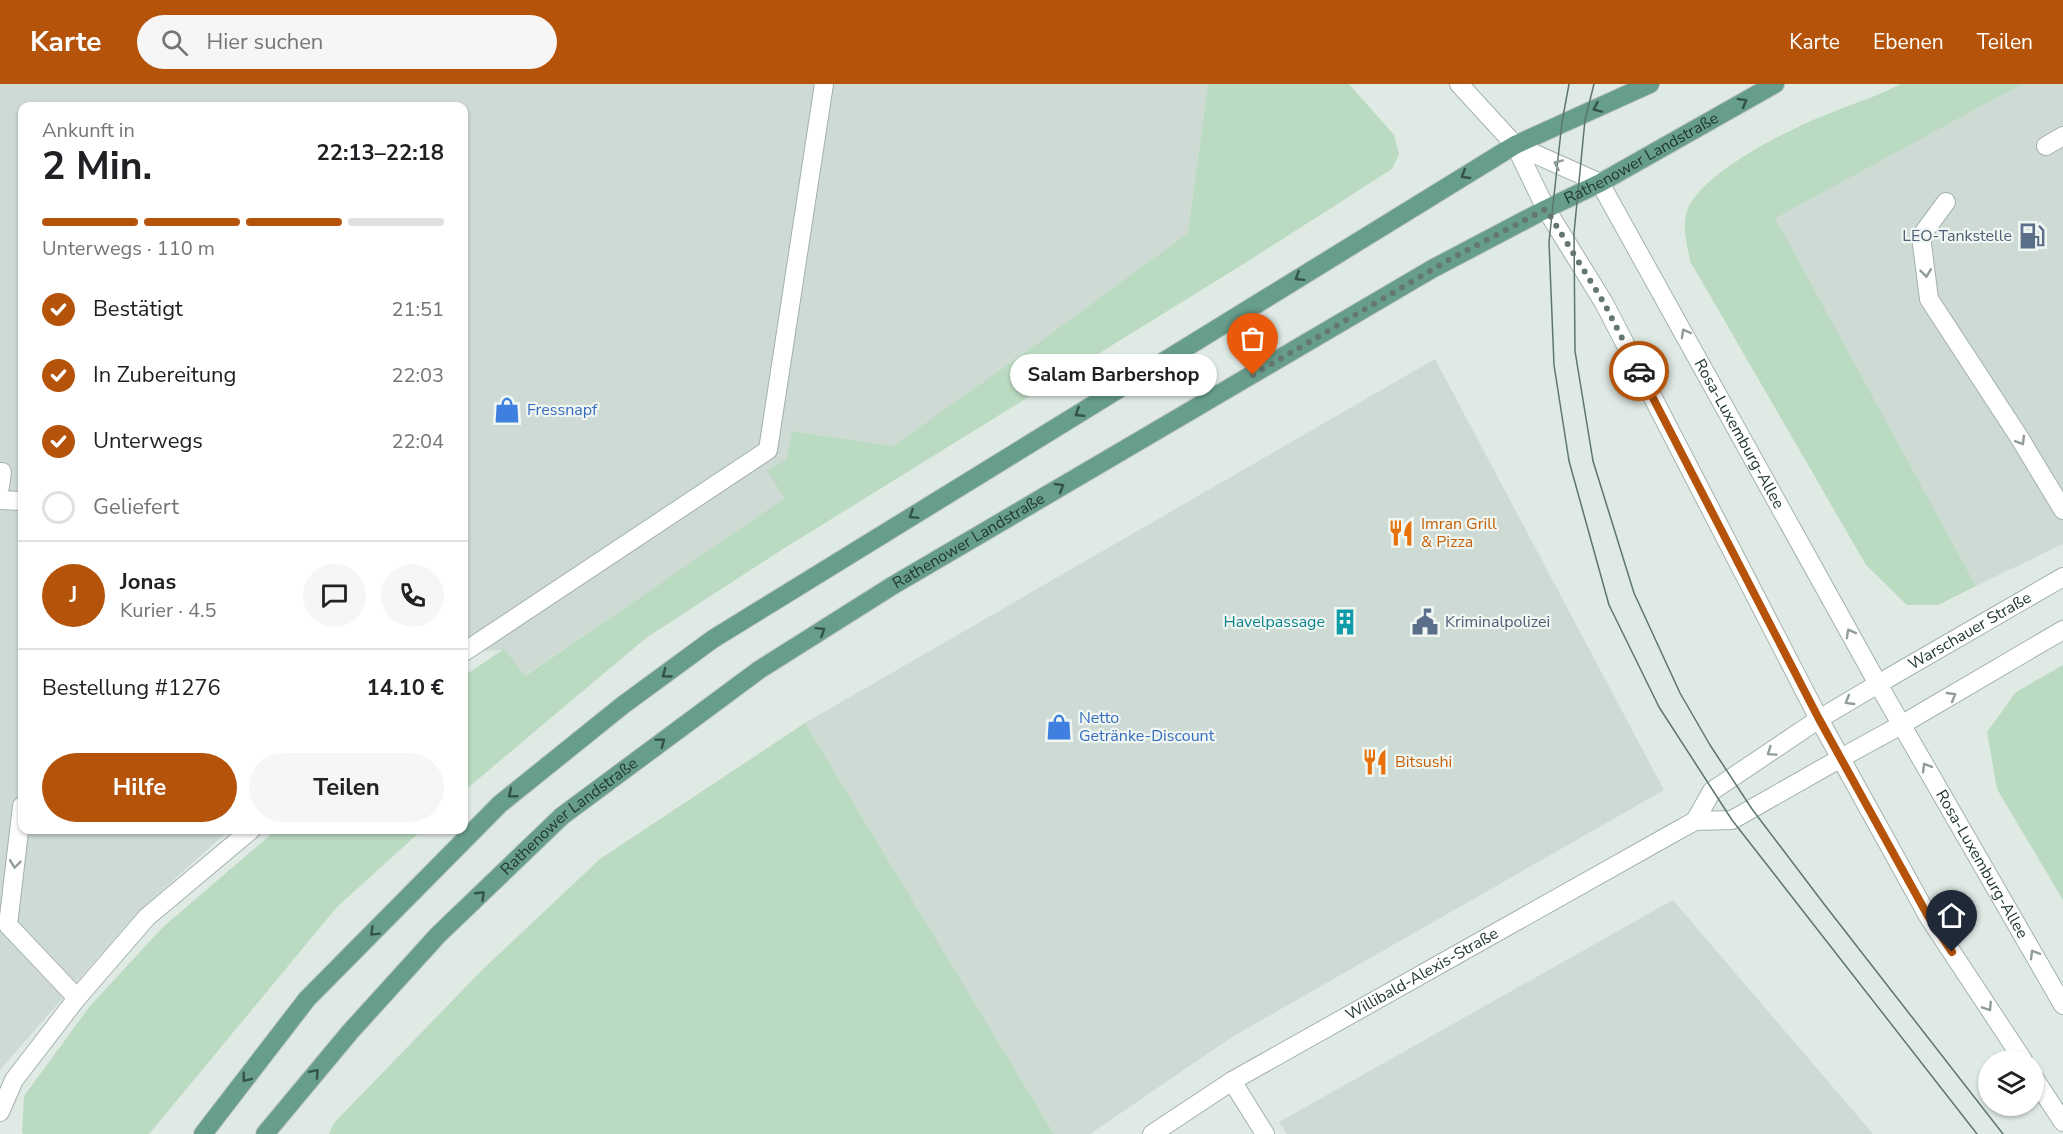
<!DOCTYPE html>
<html lang="de">
<meta charset="utf-8">
<style>
body{margin:0;font-family:"Nunito Sans",sans-serif;background:#f6f6f6;color:#202124;height:100vh;display:flex;flex-direction:column;font-size:22px;white-space:nowrap}
*{box-sizing:border-box;margin:0}
p{font-size:20px;color:#757577}
.icon{flex:none;width:33px;height:33px;fill:none;stroke:currentColor;stroke-width:2;stroke-linecap:round;stroke-linejoin:round}
.map{position:relative;flex:1;overflow:hidden}
.panel{position:absolute;left:18px;top:18px;width:450px;height:732px;display:flex;flex-direction:column;background:#fff;border-radius:12px;box-shadow:0 2px 4px #0004}
.panel>*{flex:none}
.buttons{position:absolute;left:1978px;top:966px;display:grid;gap:12px}
.buttons a{display:grid;place-items:center;width:66px;height:66px;border-radius:50%;background:#fff;box-shadow:0 2px 4px #0004;font-size:30px}
.pin{position:absolute;display:grid;place-items:center;width:51px;height:51px;color:#fff;margin:-62px -26px;border-radius:50% 50% 50% 0;rotate:-45deg;box-shadow:0 0 6px #0007}
.pin .icon{rotate:45deg}
.courier{position:absolute;display:grid;place-items:center;width:60px;height:60px;margin:-30px;border:4px solid #b45309;border-radius:50%;background:#fff;color:#222;box-shadow:0 2px 8px #0007}
.bubble{position:absolute;height:42px;border-radius:21px;background:#fff;box-shadow:0 2px 4px #0004;font-size:20px;font-weight:700;line-height:42px;text-align:center}
.overview em{font-style:normal;font-weight:700}
.overview div{display:flex;flex-direction:column-reverse}
.overview{display:flex;align-items:center;justify-content:space-between;height:102px;padding:0 24px}
h1{font-size:39px;font-weight:700;line-height:45px}
.bar{display:grid;grid-template-columns:repeat(4,1fr);gap:9px 6px;align-content:center;height:72px;padding:0 24px}
.bar i{height:8px;border-radius:4px;background:#e0e0e0}
.bar .on{background:#b45309}
.bar p{grid-column:span 4}
.line{display:flex;align-items:center;gap:15px;padding:0 24px;border-top:2px solid #e0e0e0}
.line div{flex:1}
.round{display:grid;place-items:center;flex:none;width:63px;height:63px;border-radius:32px;background:#f6f6f6}
ol{padding:0 24px;list-style:none}
li{display:flex;align-items:center;gap:18px;height:66px}
li p{margin-inline-start:auto}
li .icon{padding:6px;border-radius:50%;background:#b45309;color:#fff;stroke-width:4}
li:last-child{color:#757577}
li i{width:33px;height:33px;border:3px solid #e0e0e0;border-radius:50%}
.primary-button{display:flex;gap:12px;margin-top:auto;padding:12px 24px}
.primary-button a{flex:1;height:69px;border-radius:36px;background:#b45309;color:#fff;font-size:24px;font-weight:700;line-height:69px;text-align:center}
.primary-button a+a{background:#f6f6f6;color:#202124}
header{display:flex;align-items:center;gap:36px;box-sizing:border-box;height:84px;padding:0 30px;background:#b45309;color:#fff}
header strong{font-size:28px}
nav{display:flex;gap:33px;margin-inline-start:auto;font-size:21px}
.search{width:420px;height:54px;background:#f6f6f6;display:flex;align-items:center;gap:15px;box-sizing:border-box;padding:0 21px;border-radius:33px;color:#757577;font-size:22px}
.map>svg:first-child{display:block}
.built{fill:#cedad4}
.green{fill:#badac1}
.lines{fill:none;stroke-linecap:round;stroke-linejoin:round}
.service-casing{stroke:#a3b1ac;stroke-width:20}
.minor-casing{stroke:#a3b1ac;stroke-width:20}
.tertiary-casing{stroke:#a3b1ac;stroke-width:20}
.primary-casing{stroke:#bdc4c2;stroke-width:20}
.service{stroke:#fff;stroke-width:18}
.minor{stroke:#fff;stroke-width:18}
.tertiary{stroke:#fff;stroke-width:18}
.primary{stroke:#679d8c;stroke-width:18}
.tram{stroke:#5c756d;stroke-width:1.5}
.oneway{stroke:#335248}
.oneway2{stroke:#909c98}
.done{stroke:#647771;stroke-width:6;stroke-dasharray:0 10.8}
.route{stroke:#b45309;stroke-width:8}
.labels{text-anchor:middle;dominant-baseline:central;stroke-width:4.5;stroke-linejoin:round;paint-order:stroke}
.street-label{font-size:16px;fill:#223932;stroke:#f0f7f3}
.service-label{font-size:16px;fill:#4e5e75;stroke:#f0f7f3;text-anchor:end}
.shop-label{font-size:16px;fill:#366cbe;stroke:#f0f7f3;text-anchor:start}
.food-label{font-size:16px;fill:#c56008;stroke:#f0f7f3;text-anchor:start}
.culture-label{font-size:16px;fill:#0d838f;stroke:#f0f7f3;text-anchor:end}
</style>
<header>
<strong>Karte</strong>
<div class="search"><svg class="icon" aria-label="search" viewBox="0 0 24 24"><circle cx="10" cy="10" r="6"/><path d="M15 15l6 6"/></svg>Hier suchen</div>
<nav><a>Karte</a><a>Ebenen</a><a>Teilen</a></nav>
</header>
<div class="map">
<svg width="2063" height="1050" viewBox="0 0 2063 1050">
<rect width="100%" height="100%" fill="#e0eae5"/>
<g class="built">
<polygon points="0,0 1208,0 1188,149 1045,254 893,362 793,347 786,414 524,592 504,566 464,568 464,22 22,22 22,746 229,746 136,830 0,986"/>
<polygon points="2022,0 2063,0 2063,460 1976,502 1774,133"/>
<polygon points="1435,275 1664,706 1232,953 1090,1050 1054,1050 805,639"/>
<polygon points="1673,816 1873,1050 1287,1050 1279,1038"/>
</g>
<g class="green">
<polygon points="1208,0 1349,0 1394,51 1399,70 1392,85 1253,174 783,465 646,554 464,707 464,592 504,565 525,592 785,414 767,387 787,375 792,347 893,362 1045,254 1188,149"/>
<path d="M1901,0H2022L1775,134L1976,502L1938,521H1907L1866,481L1690,177C1687,160 1682,144 1687,127C1700,89 1791,44 1828,30C1852,20 1878,12 1901,0Z"/>
<polygon points="2063,581 2063,816 1997,705 1987,648 2016,608"/>
<polygon points="805,639 1054,1050 329,1050 334,1039 481,887 600,775"/>
<polygon points="276,746 422,746 337,823 149,1050 23,1050 22,1048 24,1012 90,922 163,843"/>
</g>
<g class="lines">
<g class="service-casing">
<g id="service">
<polyline points="2046,62 2063,52"/>
<polyline points="1946,118 1921,152 1929,215 2019,353 2063,426"/>
<polyline points="0,403 2,388"/>
<polyline points="0,416 22,417"/>
<polyline points="464,568 768,366 824,0"/>
<polyline points="22,722 8,841 77,914"/>
<polyline points="0,1028 14,996 77,914 147,833 251,746"/>
</g>
</g>
<g class="minor-casing">
<g id="minor">
<path id="s1" d="M1878,600L2063,493"/>
<polyline points="1901,641 2063,546"/>
<polyline points="1695,737 1712,707 1819,635"/>
<polyline points="1232,997 1265,1050"/>
<path id="s2" d="M1152,1050L1232,997L1675,748L1695,737L1732,736L1841,674"/>
</g>
</g>
<g class="tertiary-casing">
<g id="tertiary">
<polyline points="1459,0 1515,61 1546,125 1604,219 1819,635 1891,765 1928,832 2023,976"/>
<path id="s3" d="M1515,61L1600,99L1878,600L2063,921"/>
<polyline points="1819,635 1878,600"/>
<polyline points="1841,674 1901,641"/>
<polyline points="2034,994 2063,1038"/>
</g>
</g>
<g class="primary-casing">
<g id="primary">
<polyline points="203,1050 307,915 500,720 623,621 713,555 1515,61 1650,0"/>
<path id="s4" d="M265,1050L350,948L438,851L562,732L759,586L892,502L1432,185L1546,125L1600,99L1775,0"/>
</g>
</g>
<use href="#service" class="service"/>
<use href="#minor" class="minor"/>
<use href="#tertiary" class="tertiary"/>
<use href="#primary" class="primary"/>
<g class="tram">
<polyline points="1569,0 1562,38 1549,158 1554,281 1569,377 1609,521 1659,623 1732,736 1977,1050"/>
<polyline points="1594,0 1585,36 1574,149 1575,267 1593,377 1634,509 1680,609 1710,661 1752,725 1824,820 2003,1050"/>
</g>
</g>
<defs><path id="oneway-chevron" d="M-2-3.5L2.5 0L-2 3.5" fill="none" stroke-width="1.6" stroke-linecap="round" stroke-linejoin="round" transform="scale(1.5)"/></defs>
<g class="oneway">
<use href="#oneway-chevron" transform="translate(1743 18) rotate(-30)"/>
<use href="#oneway-chevron" transform="translate(1597 24) rotate(156)"/>
<use href="#oneway-chevron" transform="translate(1465 91) rotate(149)"/>
<use href="#oneway-chevron" transform="translate(1299 193) rotate(148)"/>
<use href="#oneway-chevron" transform="translate(1079 329) rotate(148)"/>
<use href="#oneway-chevron" transform="translate(1060 403) rotate(-30)"/>
<use href="#oneway-chevron" transform="translate(913 431) rotate(148)"/>
<use href="#oneway-chevron" transform="translate(821 547) rotate(-32)"/>
<use href="#oneway-chevron" transform="translate(666 590) rotate(144)"/>
<use href="#oneway-chevron" transform="translate(661 658) rotate(-37)"/>
<use href="#oneway-chevron" transform="translate(512 710) rotate(141)"/>
<use href="#oneway-chevron" transform="translate(481 811) rotate(-44)"/>
<use href="#oneway-chevron" transform="translate(374 848) rotate(135)"/>
<use href="#oneway-chevron" transform="translate(315 989) rotate(-49)"/>
<use href="#oneway-chevron" transform="translate(246 994) rotate(128)"/>
</g>
<g class="oneway2">
<use href="#oneway-chevron" transform="translate(1558 80) rotate(-156)"/>
<use href="#oneway-chevron" transform="translate(1926 189) rotate(83)"/>
<use href="#oneway-chevron" transform="translate(1685 249) rotate(-119)"/>
<use href="#oneway-chevron" transform="translate(2021 357) rotate(58)"/>
<use href="#oneway-chevron" transform="translate(1850 549) rotate(-119)"/>
<use href="#oneway-chevron" transform="translate(1952 612) rotate(-30)"/>
<use href="#oneway-chevron" transform="translate(1849 617) rotate(149)"/>
<use href="#oneway-chevron" transform="translate(1771 668) rotate(146)"/>
<use href="#oneway-chevron" transform="translate(1926 683) rotate(-121)"/>
<use href="#oneway-chevron" transform="translate(15 780) rotate(97)"/>
<use href="#oneway-chevron" transform="translate(2034 870) rotate(-120)"/>
<use href="#oneway-chevron" transform="translate(1988 923) rotate(57)"/>
</g>
<g class="lines">
<polyline class="done" points="1253,291 1452,174 1546,125 1604,219 1639,287"/>
<polyline class="route" points="1639,287 1819,635 1928,832 1952,868"/>
</g>
<defs>
<g id="fuel-bare" transform="scale(2.07)"><path d="M-5.5-6h7V0h2V4h1.3V-2.5L3-4.5l.8-.8L6-3V5H2.5V1h-1V6h-7ZM-4.2-4.7v3.2H.2V-4.7Z" fill="#5c6f8a" stroke="#f0f7f3" stroke-width="2.5" paint-order="stroke"/></g>
<g id="shop-bare" transform="scale(2.07)"><path d="M-5-2.5h2.3a2.7 3.5 0 0 1 5.4 0H5L5.5 6h-11ZM-1.5-2.5h3a1.5 2.3 0 0 0-3 0Z" fill="#3f7fe0" stroke="#f0f7f3" stroke-width="2.5" paint-order="stroke"/></g>
<g id="restaurant-bare" transform="scale(2.07)"><path d="M-5-6h1v4h1v-4h1v4h1v-4h1v5L-1.5 .5V6h-2V.5L-5-1ZM5-6V6H3V1.5H1.5Q1.5-4 5-6Z" fill="#e8710a" stroke="#f0f7f3" stroke-width="2.5" paint-order="stroke"/></g>
<g id="building-bare" transform="scale(2.07)"><path d="M-4-6H4V6H1V3H-1V6H-4ZM-2.5-4.3h1.7v1.8h-1.7ZM.8-4.3h1.7v1.8H.8ZM-2.5-1h1.7V.8h-1.7ZM.8-1h1.7V.8H.8Z" fill="#0f9aa8" stroke="#f0f7f3" stroke-width="2.5" paint-order="stroke"/></g>
<g id="civic-bare" transform="scale(2.07)"><path d="M-.6-6.5H3V-4.5H.6V-3L4-1V1h2V6H-6V1h2V-1L-.6-3ZM-1.2 2.5V6h2.4V2.5Z" fill="#5c6f8a" stroke="#f0f7f3" stroke-width="2.5" paint-order="stroke"/></g>
</defs>
<g fill-rule="evenodd">
<use href="#fuel-bare" x="2032" y="152"/>
<use href="#shop-bare" x="507" y="326"/>
<use href="#restaurant-bare" x="1401" y="449"/>
<use href="#building-bare" x="1345" y="538"/>
<use href="#civic-bare" x="1425" y="538"/>
<use href="#shop-bare" x="1059" y="643"/>
<use href="#restaurant-bare" x="1375" y="678"/>
</g>
<g class="labels">
<g class="street-label">
<text stroke="none"><textPath href="#s4" startOffset="1701">Rathenower Landstraße</textPath></text>
<text stroke="none"><textPath href="#s3" startOffset="380">Rosa-Luxemburg-Allee</textPath></text>
<text stroke="none"><textPath href="#s4" startOffset="927">Rathenower Landstraße</textPath></text>
<text stroke="none"><textPath href="#s1" startOffset="106">Warschauer Straße</textPath></text>
<text stroke="none"><textPath href="#s4" startOffset="441">Rathenower Landstraße</textPath></text>
<text stroke="none"><textPath href="#s3" startOffset="874">Rosa-Luxemburg-Allee</textPath></text>
<text stroke="none"><textPath href="#s2" startOffset="314">Willibald-Alexis-Straße</textPath></text>
</g>
<g class="service-label">
<text x="2012" y="152">LEO-Tankstelle</text>
<text x="1445" y="538" text-anchor="start">Kriminalpolizei</text>
</g>
<g class="shop-label">
<text x="527" y="326">Fressnapf</text>
<text x="1079" y="634">Netto<tspan x="1079" dy="18">Getränke-Discount</tspan></text>
</g>
<g class="food-label">
<text x="1421" y="440">Imran Grill<tspan x="1421" dy="18">&amp; Pizza</tspan></text>
<text x="1395" y="678">Bitsushi</text>
</g>
<g class="culture-label">
<text x="1325" y="538">Havelpassage</text>
</g>
</g>
</svg>
<div class="buttons">
<a><svg class="icon" aria-label="layers" viewBox="0 0 24 24"><path d="M12 4l9 5-9 5-9-5zM3 14l9 5 9-5"/></svg></a>
</div>
<div class="pin" style="left:1253px;top:291px;background:#ea580c"><svg class="icon" aria-label="bag" viewBox="0 0 24 24"><path d="M5 8h14l-1 12H6zM9 8a3 3 0 0 1 6 0"/></svg></div>
<div class="pin" style="left:1952px;top:868px;background:#1f2937"><svg class="icon" aria-label="home" viewBox="0 0 24 24"><path d="M3 11l9-7 9 7M6 9v11h12V9"/></svg></div>
<div class="courier" style="left:1639px;top:287px"><svg class="icon" aria-label="car" viewBox="0 0 24 24"><path d="M5 17H2v-5l4-1 3-4h7l3 4 3 1v5h-3M9 17h6M6 11h13"/><circle cx="7" cy="17" r="2"/><circle cx="17" cy="17" r="2"/></svg></div>
<div class="bubble" style="left:1010px;top:270px;width:207px">Salam Barbershop</div>
<section class="panel">
<div class="overview"><div><h1>2 Min.</h1><p>Ankunft in</p></div><em>22:13–22:18</em></div>
<div class="bar"><i class="on"></i><i class="on"></i><i class="on"></i><i></i><p>Unterwegs · 110 m</p></div>
<ol>
<li><svg class="icon" aria-label="check" viewBox="0 0 24 24"><path d="M5 12l5 5 9-10"/></svg>Bestätigt<p>21:51</p></li>
<li><svg class="icon" aria-label="check" viewBox="0 0 24 24"><path d="M5 12l5 5 9-10"/></svg>In Zubereitung<p>22:03</p></li>
<li><svg class="icon" aria-label="check" viewBox="0 0 24 24"><path d="M5 12l5 5 9-10"/></svg>Unterwegs<p>22:04</p></li>
<li><i></i>Geliefert</li>
</ol>
<div class="line" style="height:108px"><b class="round" style="background:#b45309;color:#fff">J</b><div><b>Jonas</b><p>Kurier · 4.5</p></div><a class="round"><svg class="icon" aria-label="chat" viewBox="0 0 24 24"><path d="M4 5h16v11H9l-5 4z"/></svg></a><a class="round"><svg class="icon" aria-label="phone" viewBox="0 0 24 24"><path d="M5 4h4l2 5-3 2q2 4 5 5l2-3 5 2v4C11 20 4 13 5 4z"/></svg></a></div>
<div class="line" style="height:78px"><div>Bestellung #1276</div><b>14.10 €</b></div>
<div class="primary-button"><a>Hilfe</a><a>Teilen</a></div>
</section>
</div>
